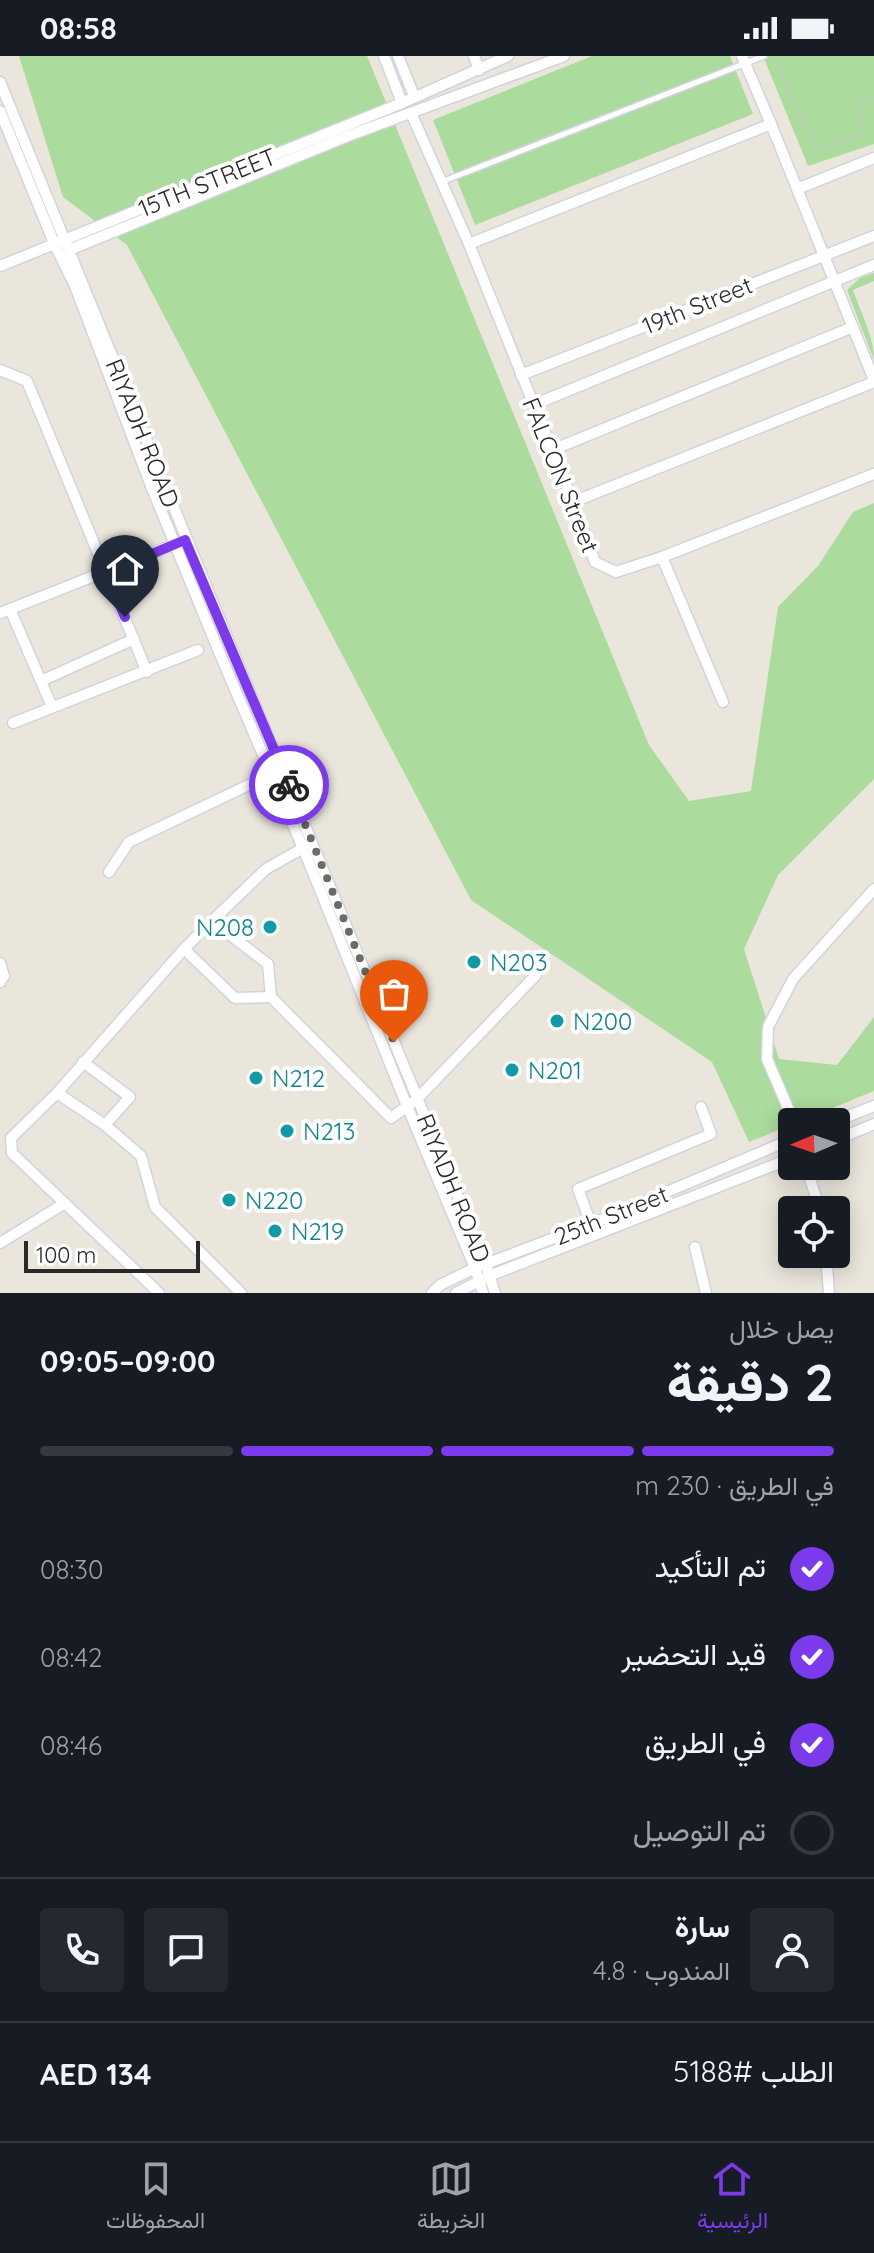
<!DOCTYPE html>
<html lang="ar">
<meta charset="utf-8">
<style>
body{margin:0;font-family:Quicksand,Vazirmatn,sans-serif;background:#242831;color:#f1f3f6;direction:rtl;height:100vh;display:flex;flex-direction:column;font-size:30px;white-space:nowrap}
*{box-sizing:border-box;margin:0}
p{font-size:26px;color:#9ea1a6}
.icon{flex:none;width:44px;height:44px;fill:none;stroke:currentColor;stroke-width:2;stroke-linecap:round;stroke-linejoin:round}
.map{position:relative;height:1237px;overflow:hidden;direction:ltr}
.side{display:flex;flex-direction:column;background:#171b24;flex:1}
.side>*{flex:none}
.needle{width:52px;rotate:268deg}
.controls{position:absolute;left:778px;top:1052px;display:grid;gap:16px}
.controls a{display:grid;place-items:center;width:72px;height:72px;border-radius:8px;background:#171b24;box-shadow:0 4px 20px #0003;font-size:40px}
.scale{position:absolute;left:24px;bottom:20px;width:176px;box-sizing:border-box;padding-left:8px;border:4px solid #292929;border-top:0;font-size:22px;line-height:28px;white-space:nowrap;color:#292929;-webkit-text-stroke:6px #fff;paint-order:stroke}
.pin{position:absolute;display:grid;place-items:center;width:68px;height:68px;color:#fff;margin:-82px -34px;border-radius:50% 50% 50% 0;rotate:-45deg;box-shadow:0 0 8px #0007}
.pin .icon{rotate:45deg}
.courier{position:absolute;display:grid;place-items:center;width:80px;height:80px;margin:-40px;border:6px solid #7c3aed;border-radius:50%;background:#fff;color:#222;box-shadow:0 2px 10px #0007}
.summary em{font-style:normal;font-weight:800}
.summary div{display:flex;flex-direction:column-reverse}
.summary{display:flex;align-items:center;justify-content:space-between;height:136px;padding:0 40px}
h1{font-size:52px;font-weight:800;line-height:60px}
.bar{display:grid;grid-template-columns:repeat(4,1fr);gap:12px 8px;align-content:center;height:96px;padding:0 40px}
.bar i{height:10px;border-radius:6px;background:#363941}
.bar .active{background:#7c3aed}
.bar p{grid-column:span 4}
.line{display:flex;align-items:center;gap:20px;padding:0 40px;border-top:2px solid #363941}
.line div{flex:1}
.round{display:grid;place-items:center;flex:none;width:84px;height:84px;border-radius:8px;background:#242831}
ol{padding:0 40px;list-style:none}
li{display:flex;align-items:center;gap:24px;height:88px}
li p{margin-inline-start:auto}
li .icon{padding:8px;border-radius:50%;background:#7c3aed;color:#fff;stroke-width:4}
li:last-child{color:#9ea1a6}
li i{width:44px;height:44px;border:4px solid #363941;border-radius:50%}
.status{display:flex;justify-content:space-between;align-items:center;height:56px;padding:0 40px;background:#171b24;direction:ltr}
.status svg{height:22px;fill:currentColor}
.tabs{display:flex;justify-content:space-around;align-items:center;height:112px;border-top:2px solid #363941;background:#171b24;font-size:22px;color:#9ea1a6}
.tabs a{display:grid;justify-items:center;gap:4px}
.tabs .active{color:#7c3aed}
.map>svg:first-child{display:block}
.green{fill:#abdc9d}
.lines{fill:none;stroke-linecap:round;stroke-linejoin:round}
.service-casing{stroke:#d2d3e1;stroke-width:8}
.minor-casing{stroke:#d2d3e1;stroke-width:13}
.path{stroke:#c7c7c7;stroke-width:2;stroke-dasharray:6 4;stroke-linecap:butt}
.service{stroke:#fff;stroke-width:5}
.minor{stroke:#fff;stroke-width:10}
.done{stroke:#6d6b68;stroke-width:8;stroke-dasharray:0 14.4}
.route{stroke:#7c3aed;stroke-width:10}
.culture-dot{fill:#0f9aa8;stroke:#fff;stroke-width:3}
.labels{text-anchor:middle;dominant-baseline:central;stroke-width:8;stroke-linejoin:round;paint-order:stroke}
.street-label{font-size:24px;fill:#292929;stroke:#fff}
.culture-label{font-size:24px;fill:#0d838f;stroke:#fff;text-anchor:start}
</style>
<div class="status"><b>08:58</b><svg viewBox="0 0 49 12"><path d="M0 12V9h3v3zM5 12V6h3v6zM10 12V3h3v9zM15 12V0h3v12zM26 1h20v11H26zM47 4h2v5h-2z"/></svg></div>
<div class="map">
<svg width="874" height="1237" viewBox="0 0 874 1237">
<rect width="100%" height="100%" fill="#eae6dc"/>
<g class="green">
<polygon points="19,0 367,0 649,689 689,745 751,735 778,551 818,510 853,456 874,447 874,723 778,819 744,893 779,1003 837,1009 874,961 874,1035 749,1086 712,1006 471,844 127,189 63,141"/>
<polygon points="592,0 730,0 753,58 475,169 433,64"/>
<polygon points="763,0 874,0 874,88 808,110"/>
<path d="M874,217V225L853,234C861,258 874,280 874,304L847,234L860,222Z"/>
</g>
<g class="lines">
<g class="service-casing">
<polyline id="service" points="441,126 764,0"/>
</g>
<g class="minor-casing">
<g id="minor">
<polyline points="384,0 402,47"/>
<polyline points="398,0 414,40"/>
<polyline points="474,0 479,14"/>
<polyline points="742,0 771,68 874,324"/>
<path d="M0,26C160,421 324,815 486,1209L495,1237"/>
<polyline points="0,55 54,187 75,230 151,430 222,603 308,804 407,1050 475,1212 483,1237"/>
<polyline points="411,57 469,188 573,446 595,506 616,516 662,501 874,418"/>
<polyline points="797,133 874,102"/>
<polyline points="469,188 771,68"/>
<polyline points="69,194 348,80 564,0"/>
<polyline points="0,210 402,47 508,0"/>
<polyline points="0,314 27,325 147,616"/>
<polyline points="521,319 874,180"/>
<polyline points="533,349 874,209"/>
<polyline points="552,394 853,271"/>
<polyline points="573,446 874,326"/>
<polyline points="662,501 723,646"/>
<polyline points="10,553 52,651"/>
<polyline points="0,557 180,486"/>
<polyline points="41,625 134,583"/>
<polyline points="13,667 198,594"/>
<polyline points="109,816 129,786 274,717"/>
<polyline points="184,893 235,942 271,941 268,908 212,865"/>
<polyline points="0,907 4,920 0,926"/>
<polyline points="271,941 391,1062 417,1043 536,919"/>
<polyline points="83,1006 130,1041 105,1069"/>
<polyline points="57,1037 105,1069 141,1100 155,1151 241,1237"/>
<polyline points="794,1066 767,1003 768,971 793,923 874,833"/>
<polyline points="834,1066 874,1050"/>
<polyline points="836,1084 874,1068"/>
<polyline points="806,1110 820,1154"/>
<polyline points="591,1168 578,1133 711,1078 701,1051"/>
<polyline points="0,1187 65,1147"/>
<polyline points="695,1191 706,1237"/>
<polyline points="826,1198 829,1237"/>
<polyline points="159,1237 12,1097 11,1082 57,1037 184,893 212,865 266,813 305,791"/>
<polyline points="432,1237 440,1229 475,1212 591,1168 792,1083"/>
<polyline points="456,1237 489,1220 792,1102"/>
</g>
</g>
<polyline class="path" points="772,0 818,94 863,78 859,47 874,43"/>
<use href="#service" class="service"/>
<use href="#minor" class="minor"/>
</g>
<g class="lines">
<polyline class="done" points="289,729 394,986"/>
<polyline class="route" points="125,561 106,517 185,484 289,729"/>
</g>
<g class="culture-dot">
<circle cx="270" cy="871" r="8"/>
<circle cx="474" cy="906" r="8"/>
<circle cx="557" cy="965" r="8"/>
<circle cx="512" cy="1014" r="8"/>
<circle cx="256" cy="1022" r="8"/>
<circle cx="287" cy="1075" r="8"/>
<circle cx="229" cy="1144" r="8"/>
<circle cx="275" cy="1175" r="8"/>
</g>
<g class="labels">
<g class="street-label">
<text transform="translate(207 126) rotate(-22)">15TH STREET</text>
<text transform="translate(697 249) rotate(-22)">19th Street</text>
<text transform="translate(143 377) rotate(68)">RIYADH ROAD</text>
<text transform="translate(561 419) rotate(68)">FALCON Street</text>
<text transform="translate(454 1132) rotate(68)">RIYADH ROAD</text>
<text transform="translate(611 1159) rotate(-22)">25th Street</text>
</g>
<g class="culture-label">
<text x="254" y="871" text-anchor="end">N208</text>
<text x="490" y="906">N203</text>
<text x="573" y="965">N200</text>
<text x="528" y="1014">N201</text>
<text x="272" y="1022">N212</text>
<text x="303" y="1075">N213</text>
<text x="245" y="1144">N220</text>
<text x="291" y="1175">N219</text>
</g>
</g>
</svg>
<div class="controls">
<a><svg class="needle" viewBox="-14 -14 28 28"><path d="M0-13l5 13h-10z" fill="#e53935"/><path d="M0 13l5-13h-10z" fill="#9ea1a6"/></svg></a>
<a><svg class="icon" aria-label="locate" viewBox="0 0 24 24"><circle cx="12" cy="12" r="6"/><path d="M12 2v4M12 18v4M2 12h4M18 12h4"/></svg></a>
</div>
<div class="scale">100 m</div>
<div class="pin" style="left:394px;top:986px;background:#ea580c"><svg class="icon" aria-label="bag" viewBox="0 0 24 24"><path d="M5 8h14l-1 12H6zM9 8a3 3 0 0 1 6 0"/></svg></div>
<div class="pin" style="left:125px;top:561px;background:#1f2937"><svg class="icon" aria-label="home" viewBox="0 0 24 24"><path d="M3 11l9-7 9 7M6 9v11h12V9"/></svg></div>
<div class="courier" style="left:289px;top:729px"><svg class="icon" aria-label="bike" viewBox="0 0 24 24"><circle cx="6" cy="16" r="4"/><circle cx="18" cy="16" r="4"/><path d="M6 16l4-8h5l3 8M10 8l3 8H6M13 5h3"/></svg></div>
</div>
<section class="side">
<div class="summary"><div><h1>2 دقيقة</h1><p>يصل خلال</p></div><em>09:00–09:05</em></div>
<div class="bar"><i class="active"></i><i class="active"></i><i class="active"></i><i></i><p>في الطريق · 230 m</p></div>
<ol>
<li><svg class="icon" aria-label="check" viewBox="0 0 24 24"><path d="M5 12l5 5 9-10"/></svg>تم التأكيد<p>08:30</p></li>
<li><svg class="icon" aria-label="check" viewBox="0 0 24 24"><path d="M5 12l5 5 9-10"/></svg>قيد التحضير<p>08:42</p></li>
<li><svg class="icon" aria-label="check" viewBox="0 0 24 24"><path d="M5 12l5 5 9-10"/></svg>في الطريق<p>08:46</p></li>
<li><i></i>تم التوصيل</li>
</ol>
<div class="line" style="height:144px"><a class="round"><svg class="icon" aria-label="person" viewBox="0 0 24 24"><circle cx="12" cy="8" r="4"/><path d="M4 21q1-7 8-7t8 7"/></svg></a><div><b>سارة</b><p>المندوب · 4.8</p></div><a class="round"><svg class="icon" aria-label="chat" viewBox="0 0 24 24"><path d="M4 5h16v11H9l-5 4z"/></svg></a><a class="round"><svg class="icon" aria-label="phone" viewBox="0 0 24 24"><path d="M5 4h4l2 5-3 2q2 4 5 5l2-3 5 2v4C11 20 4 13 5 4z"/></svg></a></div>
<div class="line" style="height:104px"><div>الطلب #5188</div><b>AED 134</b></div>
</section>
<nav class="tabs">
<a class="active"><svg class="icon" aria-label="home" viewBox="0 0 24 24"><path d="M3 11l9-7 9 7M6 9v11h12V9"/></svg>الرئيسية</a>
<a><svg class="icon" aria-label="map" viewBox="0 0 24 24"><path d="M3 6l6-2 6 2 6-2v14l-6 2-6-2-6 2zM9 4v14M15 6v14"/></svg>الخريطة</a>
<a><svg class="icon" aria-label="saved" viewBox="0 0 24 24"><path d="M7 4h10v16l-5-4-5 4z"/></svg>المحفوظات</a>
</nav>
